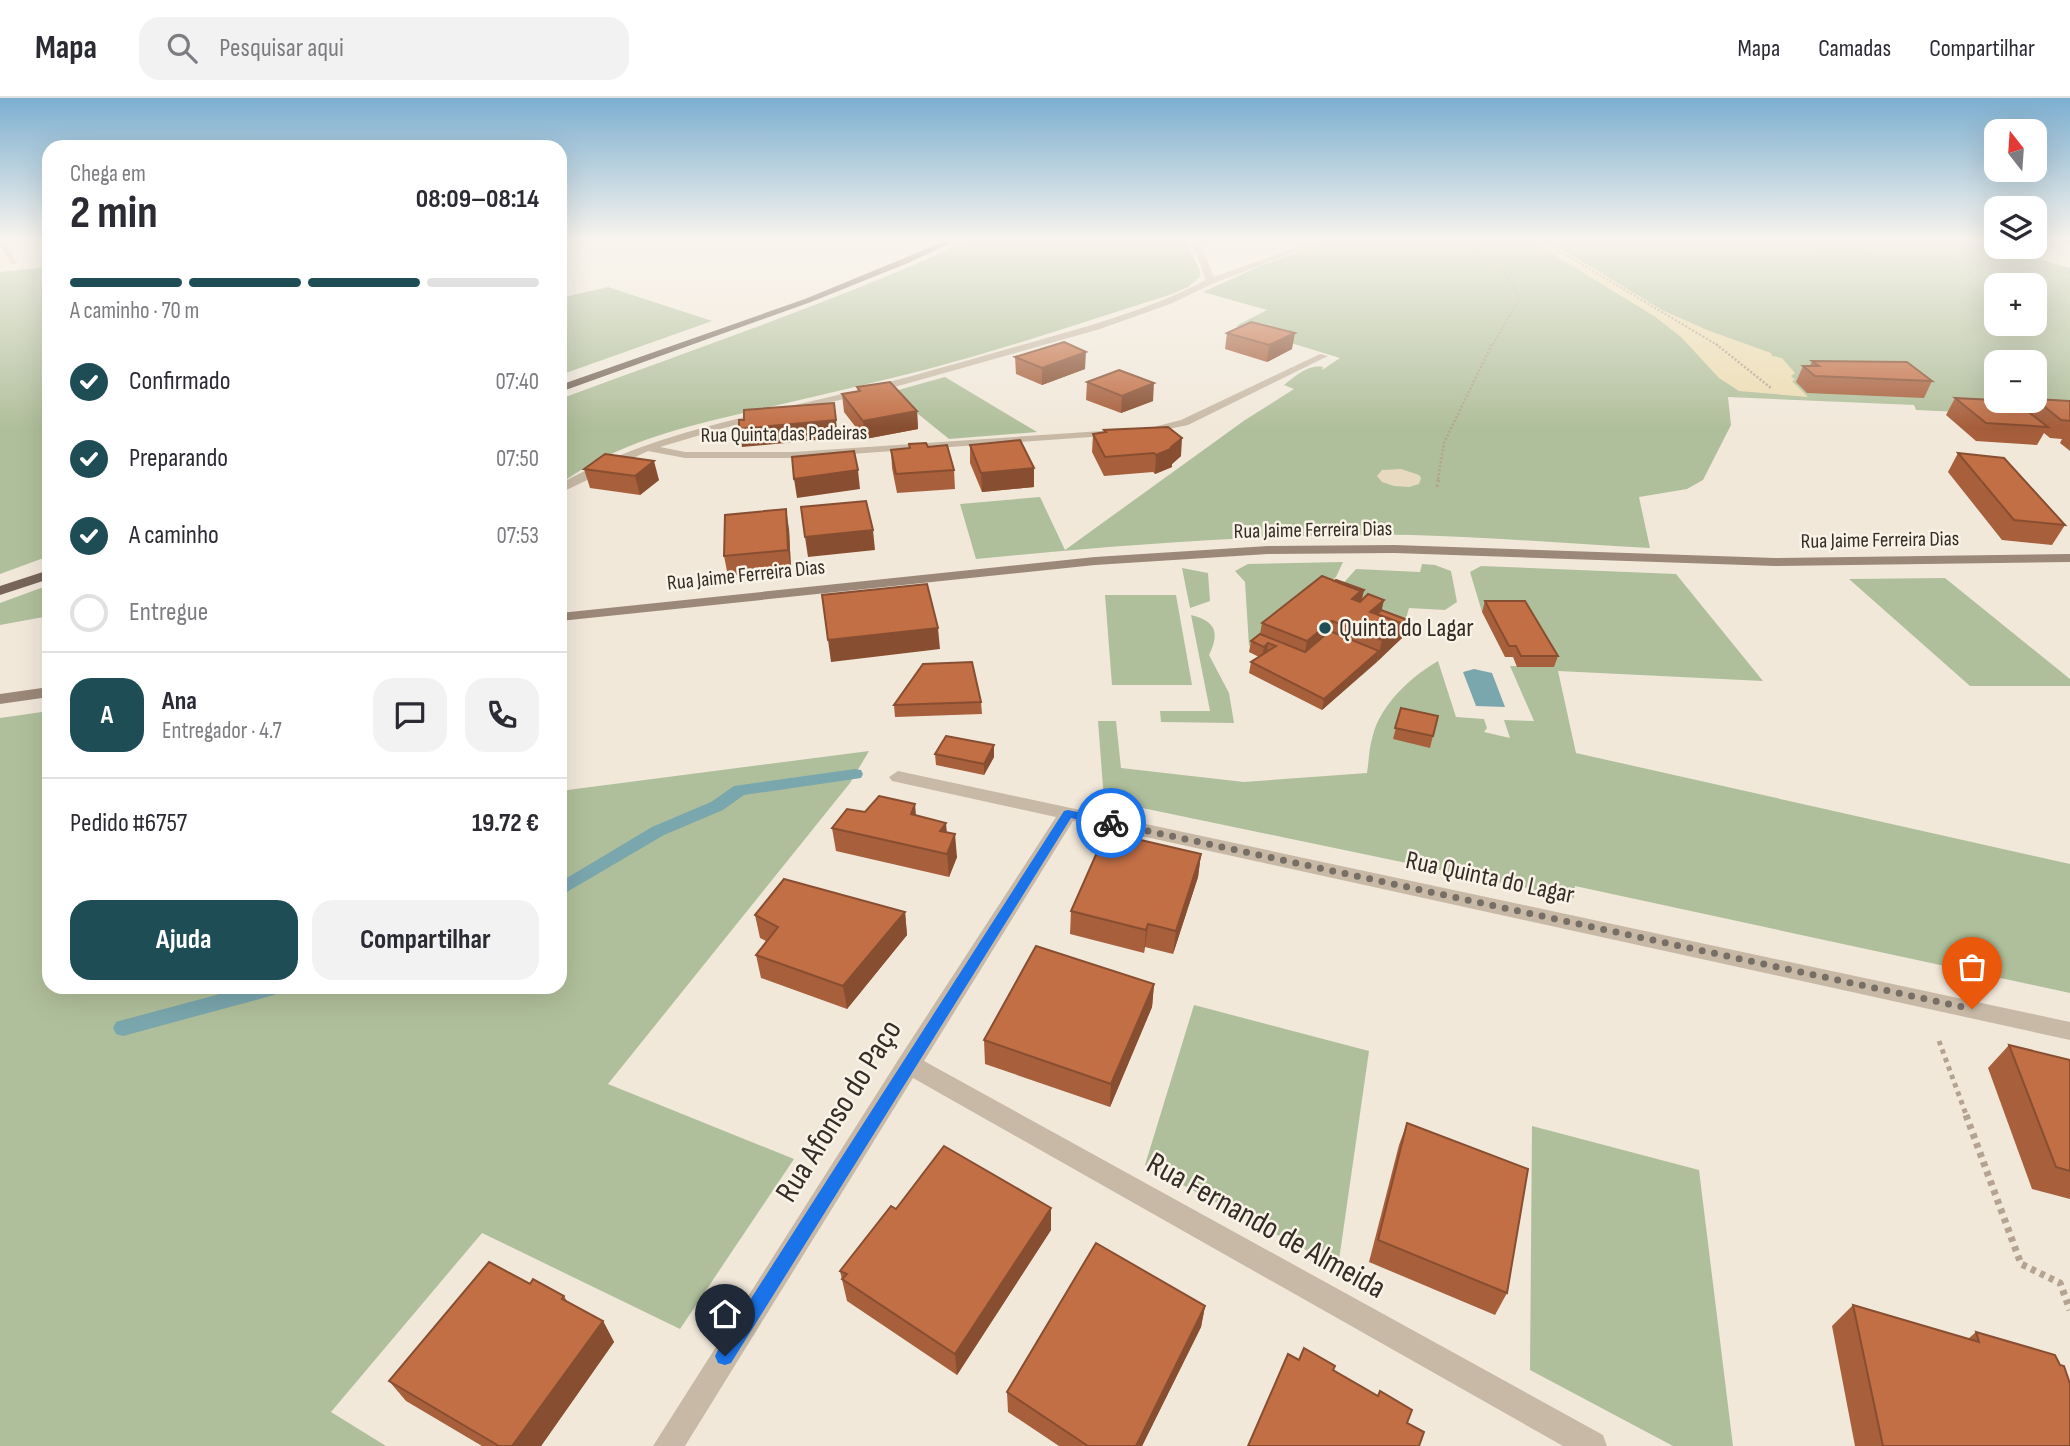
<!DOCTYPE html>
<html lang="pt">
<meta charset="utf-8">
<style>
body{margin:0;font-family:"Sofia Sans Condensed",sans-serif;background:#f2f2f3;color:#2b2b33;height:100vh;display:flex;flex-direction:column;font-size:26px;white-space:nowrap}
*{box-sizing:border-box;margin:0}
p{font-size:23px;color:#7c7c81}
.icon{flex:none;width:38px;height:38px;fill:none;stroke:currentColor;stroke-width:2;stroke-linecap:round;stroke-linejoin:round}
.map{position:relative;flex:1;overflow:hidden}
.side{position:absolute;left:42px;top:42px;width:525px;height:854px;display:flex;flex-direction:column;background:#fff;border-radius:21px;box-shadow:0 7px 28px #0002}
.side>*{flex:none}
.needle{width:46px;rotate:343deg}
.buttons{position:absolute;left:1984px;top:21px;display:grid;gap:14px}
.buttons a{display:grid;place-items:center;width:63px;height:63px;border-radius:14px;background:#fff;box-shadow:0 7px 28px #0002;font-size:35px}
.pin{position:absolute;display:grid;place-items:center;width:60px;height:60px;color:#fff;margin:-72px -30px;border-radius:50% 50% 50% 0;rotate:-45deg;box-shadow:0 0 7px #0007}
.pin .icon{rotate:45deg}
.courier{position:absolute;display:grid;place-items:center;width:70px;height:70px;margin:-35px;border:5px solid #1a73e8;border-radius:50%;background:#fff;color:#222;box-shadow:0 2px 9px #0007}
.headline em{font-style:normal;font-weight:700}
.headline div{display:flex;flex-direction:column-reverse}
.headline{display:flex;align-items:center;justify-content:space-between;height:119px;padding:0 28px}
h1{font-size:46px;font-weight:700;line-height:52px}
.bar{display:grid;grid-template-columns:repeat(4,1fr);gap:10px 7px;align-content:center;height:84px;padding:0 28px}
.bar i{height:9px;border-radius:5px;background:#e1e1e2}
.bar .active{background:#1e4d55}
.bar p{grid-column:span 4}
.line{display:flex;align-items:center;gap:18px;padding:0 28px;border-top:2px solid #e1e1e2}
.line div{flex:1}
.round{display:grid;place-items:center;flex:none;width:74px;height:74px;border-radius:21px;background:#f2f2f3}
ol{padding:0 28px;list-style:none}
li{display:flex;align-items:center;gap:21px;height:77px}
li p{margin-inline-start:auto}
li .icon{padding:7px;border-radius:50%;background:#1e4d55;color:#fff;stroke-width:4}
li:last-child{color:#7c7c81}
li i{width:38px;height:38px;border:4px solid #e1e1e2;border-radius:50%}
.cta{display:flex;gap:14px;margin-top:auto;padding:14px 28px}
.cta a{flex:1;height:80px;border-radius:21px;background:#1e4d55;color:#fff;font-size:28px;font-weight:700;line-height:80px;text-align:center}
.cta a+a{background:#f2f2f3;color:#2b2b33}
header{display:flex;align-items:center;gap:42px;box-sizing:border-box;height:98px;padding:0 35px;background:#fff;border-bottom:2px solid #e1e1e2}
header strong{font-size:33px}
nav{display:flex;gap:38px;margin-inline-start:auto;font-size:24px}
.search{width:490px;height:63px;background:#f2f2f3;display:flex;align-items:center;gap:18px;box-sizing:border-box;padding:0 24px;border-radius:21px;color:#7c7c81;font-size:26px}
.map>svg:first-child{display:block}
.green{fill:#b0bf9b;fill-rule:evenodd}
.sand{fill:#ecdcb1}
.plaza{fill:#e8dac1}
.water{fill:#7aa6ad}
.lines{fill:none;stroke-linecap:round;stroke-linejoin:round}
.stream{fill:#7aa6ad;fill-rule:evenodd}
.path-far4{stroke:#b4a391;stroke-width:2;stroke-dasharray:2 2;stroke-linecap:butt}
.path-far3{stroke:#b4a391;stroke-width:2.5;stroke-dasharray:2 2;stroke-linecap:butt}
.path-far2{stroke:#b4a391;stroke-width:3.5;stroke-dasharray:2.5 2.5;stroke-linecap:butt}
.path-far1{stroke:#b4a391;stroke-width:5;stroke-dasharray:4.5 4.5;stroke-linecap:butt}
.path{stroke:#b4a391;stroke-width:7;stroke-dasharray:5 5;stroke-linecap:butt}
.street{fill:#c8b9a6;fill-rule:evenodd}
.secondary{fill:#9c8878;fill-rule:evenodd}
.primary{fill:#766558;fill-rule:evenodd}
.wall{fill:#a75f3c}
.shaded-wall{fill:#884e31}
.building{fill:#c26f46;stroke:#884e31;stroke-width:2}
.route{fill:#1a73e8}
.done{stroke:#776e66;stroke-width:7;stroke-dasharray:0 12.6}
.poi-dot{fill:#1e4d55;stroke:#f9f2e6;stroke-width:2.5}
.labels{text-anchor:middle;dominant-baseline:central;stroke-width:5;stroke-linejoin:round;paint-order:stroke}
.far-street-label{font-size:21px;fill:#352c27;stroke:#f9f2e6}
.poi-label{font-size:26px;fill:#352c27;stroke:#f9f2e6;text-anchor:start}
.street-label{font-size:26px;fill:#352c27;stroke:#f9f2e6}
.near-street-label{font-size:32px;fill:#352c27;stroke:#f9f2e6}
</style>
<header>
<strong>Mapa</strong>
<div class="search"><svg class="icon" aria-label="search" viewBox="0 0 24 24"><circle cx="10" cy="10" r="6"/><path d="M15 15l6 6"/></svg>Pesquisar aqui</div>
<nav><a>Mapa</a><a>Camadas</a><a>Compartilhar</a></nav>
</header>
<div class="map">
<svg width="2070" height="1348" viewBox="0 0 2070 1348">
<rect width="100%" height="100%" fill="#f1e8da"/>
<g class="green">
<path d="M970,142H1186L1200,173V179L1188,189L1172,196C1091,222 1010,249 928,271C870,286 811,299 752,313C684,329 617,344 560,386V301C697,250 837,203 970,142Z"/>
<path d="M1329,142H1972L2070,170V319L1916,312L1914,307L1728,299L1731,327L1703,382L1687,391L1639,399L1650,450C1571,446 1491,439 1411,437C1266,435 1121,447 976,461L960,406L1040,399L1065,452L1245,322L1294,291L1284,287C1296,278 1308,266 1323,269L1322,272L1340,260L1236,228L1267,212L1203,194L1258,169ZM1997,187H2035V226H1997ZM1997,264H2035V303H1997Z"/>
<polygon points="49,169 49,458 0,476 0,174"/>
<polygon points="608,189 712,223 560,277 560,200"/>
<polygon points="945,279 1037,334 949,341 891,294"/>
<polygon points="1343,464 1336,479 1249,548 1245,484 1235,473 1248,466"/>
<polygon points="1422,466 1435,467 1451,473 1457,504 1445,512 1409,510 1404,528 1354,509 1341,488 1356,471 1420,474"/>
<path d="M1481,468L1676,476L1763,583L1558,573L1576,655L2070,766V895L1575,788L1574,800L1104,702L1098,623H1116L1121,670L1244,684L1367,675C1369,663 1369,649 1373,637C1381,606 1412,578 1438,563L1456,619L1484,621L1487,630L1484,634L1510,640L1504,622L1534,623L1510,568L1553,569L1522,514H1482L1470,474Z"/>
<polygon points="1182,470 1208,475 1210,503 1190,510"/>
<polygon points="1945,480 2070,581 2070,588 1970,588 1849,481"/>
<polygon points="49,487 49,518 0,527 0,505"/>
<polygon points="1105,497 1176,497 1192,587 1112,587"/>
<path d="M1191,517C1216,523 1220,535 1209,557L1229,595L1234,625L1161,624L1160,613H1210Z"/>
<polygon points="49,613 49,889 560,889 560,693 869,653 850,685 608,986 794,1061 680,1231 482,1135 331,1314 386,1348 0,1348 0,620"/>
<polygon points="1194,907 1369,953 1338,1169 1145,1067"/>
<polygon points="1532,1028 1699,1072 1733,1348 1673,1348 1530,1272"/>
</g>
<polygon class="sand" points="1530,142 1547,142 1662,212 1707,232 1771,255 1772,258 1782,260 1795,275 1791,278 1795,282 1792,283 1808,299 1739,293 1719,280 1681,239 1654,218"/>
<polygon class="plaza" points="1401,371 1419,377 1421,380 1419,386 1409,389 1394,388 1382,384 1377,378 1382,372"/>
<polygon class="water" points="1474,571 1492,575 1505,609 1476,608 1463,574"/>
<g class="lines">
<g class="stream">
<polygon points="855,671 861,672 863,676 861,680 744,697 723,712 664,737 560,798 560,784 652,729 711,704 734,688"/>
<polygon points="246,889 284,889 281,894 274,897 123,938 116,936 113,930 116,924 123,922"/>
</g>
<g class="path-far4">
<path d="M1450,142C1475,154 1513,172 1519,202L1492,248"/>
<polyline points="1541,142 1719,248"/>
<polyline points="1771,142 1836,154 2070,174"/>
</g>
<g class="path-far3">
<polyline points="1716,246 1771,290"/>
<polyline points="1438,381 1444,345 1492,246"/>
</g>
<polyline class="path-far2" points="1437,389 1439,379"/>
<polyline class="path-far1" points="1939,943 1967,1019"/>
<polyline class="path" points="1966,1017 2021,1166 2060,1185 2070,1212"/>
<g class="street">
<polygon points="0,142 5,142 17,166 11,166 0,147"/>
<path d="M1191,142H1199L1214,179L1316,142H1326L1214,185L1170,206L1100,231L902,287L724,330L660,349L685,354H794L1116,332L1120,333V337L794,360H685L648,353L560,395V386C641,340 731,322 821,301C885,286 948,268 1011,250C1078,231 1145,214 1206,182Z"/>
<polygon points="1320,256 1328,258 1188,327 1144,336 1138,333 1181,322"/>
<polygon points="898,673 2070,924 2070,942 1073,723 924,963 1603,1337 1607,1348 1563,1348 913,980 685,1348 653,1348 900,959 1056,719 892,683 889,679"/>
</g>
<g class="secondary">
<polygon points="1394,447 1775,460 2070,456 2070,464 1775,468 1394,455 1268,456 1095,467 560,523 560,515 1095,459 1268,448"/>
<polygon points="49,589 49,599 0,606 0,596"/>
</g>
<g class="primary">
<polygon points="948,142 957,142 908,165 811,204 560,294 560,287 805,201"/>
<polygon points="49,472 49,481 0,497 0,488"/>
</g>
</g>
<g class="wall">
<polygon points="2058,142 2070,142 2070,146"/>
<polygon points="1227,235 1292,251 1267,264 1225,251"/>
<polygon points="1015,259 1085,271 1042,287 1016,276"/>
<polygon points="1812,263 1932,283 1924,300 1807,295 1796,284 1803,268 1810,268"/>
<polygon points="1087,284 1153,303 1121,315 1086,302"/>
<polygon points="857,289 917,313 918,331 865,341 844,314 842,296 858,294"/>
<polygon points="1955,300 2027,313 2033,303 2070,303 2070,353 2060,345 2062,341 2050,340 2044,335 2037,347 1976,343 1946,317"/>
<polygon points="1104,332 1181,358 1172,366 1172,369 1155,376 1153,374 1104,378 1092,354 1093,336 1104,335"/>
<polygon points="909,346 928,349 954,372 955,391 897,395 892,370 891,352 909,350"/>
<polygon points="970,347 1034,370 1034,389 982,394 970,365"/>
<polygon points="1958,355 2065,427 2052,447 2002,442 1948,374"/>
<polygon points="584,371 659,382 640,397 590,390"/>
<polygon points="789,431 791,472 728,478 724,458"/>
<polygon points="1364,492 1362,502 1384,502 1381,512 1402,540 1322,612 1249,575 1251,564 1259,559 1249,554 1251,543 1260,536 1262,525"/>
<polygon points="1485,503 1558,558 1554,569 1517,569 1513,559 1505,559 1482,514"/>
<polygon points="981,604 982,616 895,619 894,607"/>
<polygon points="1401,610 1438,618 1430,650 1393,641"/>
<polygon points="935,656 994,659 984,677 936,667"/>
<polygon points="865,714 916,718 947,734 957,759 949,779 836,753 832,730"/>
<polygon points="1201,756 1198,779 1173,856 1145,849 1144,855 1070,836 1071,813"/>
<polygon points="905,814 907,837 847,911 761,880 756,857 766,843 760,840 755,817"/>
<polygon points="1154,886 1152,909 1110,1009 985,966 984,942"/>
<polygon points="2009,947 2070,962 2070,1101 2032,1091 1988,970"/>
<polygon points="1407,1025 1507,1195 1495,1217 1369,1164 1399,1047"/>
<polygon points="896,1111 1051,1132 957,1277 847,1203 840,1173"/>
<polygon points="530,1186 564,1198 568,1205 603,1223 614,1244 541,1348 482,1348 406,1303 389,1283"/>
<polygon points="1853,1207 1968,1241 1976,1234 2060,1267 2070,1348 1855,1348 1832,1228"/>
<polygon points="1205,1208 1201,1229 1142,1348 1059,1348 1008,1314 1007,1294"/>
</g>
<g class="shaded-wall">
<polygon points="1295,235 1292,251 1267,264 1269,247"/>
<polygon points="1086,254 1085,271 1042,287 1042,270"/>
<polygon points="1154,285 1153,303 1121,315 1122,298"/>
<polygon points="834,305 838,340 742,349 739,331"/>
<polygon points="917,313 918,331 865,341 863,323"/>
<polygon points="1182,340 1181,358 1172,366 1172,369 1155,376 1156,357 1171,349"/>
<polygon points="654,363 659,382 640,397 635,378"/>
<polygon points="1034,370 1034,389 982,394 981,375"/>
<polygon points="858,372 860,391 797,400 794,381"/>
<polygon points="786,411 789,431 791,472 788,452"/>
<polygon points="873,432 875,452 808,459 805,439"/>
<polygon points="1364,492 1361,503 1358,506 1352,501 1361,493"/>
<polygon points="1384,502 1379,523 1370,514"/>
<polygon points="1332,523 1327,544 1303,565 1307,543"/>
<polygon points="1401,525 1404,529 1402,540 1377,564 1382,542"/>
<polygon points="938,530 940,551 831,564 828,542"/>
<polygon points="1268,545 1267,556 1262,560 1264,549"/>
<polygon points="1379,553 1377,564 1322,612 1324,601"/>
<polygon points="994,647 994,659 984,677 984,666"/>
<polygon points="915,706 917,729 911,716"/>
<polygon points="946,725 948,747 942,756 940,733"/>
<polygon points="955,736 957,759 949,779 947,756"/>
<polygon points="1201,756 1198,779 1173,856 1176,833"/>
<polygon points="905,814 907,837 847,911 843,888"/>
<polygon points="1148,826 1145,849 1144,855 1146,832"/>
<polygon points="1154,886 1152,909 1110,1009 1111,986"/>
<polygon points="1051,1110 1051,1132 957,1277 955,1256"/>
<polygon points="1205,1208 1201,1229 1142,1348 1136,1348"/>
<polygon points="603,1223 614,1244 541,1348 512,1348"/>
</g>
<g class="building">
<polygon points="1251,224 1295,235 1269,247 1227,235"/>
<polygon points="1064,244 1086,254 1042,270 1015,259"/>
<polygon points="1812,263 1907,264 1932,283 1815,278 1803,268 1819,268"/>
<polygon points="1119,272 1154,285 1122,298 1087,284"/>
<polygon points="890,284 917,313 863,323 842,296 860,293 857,289"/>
<polygon points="1955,300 2014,303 2048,329 1986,325"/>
<polygon points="2035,301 2070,303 2070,323 2061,322"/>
<polygon points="834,305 836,322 739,331 739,322 744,322 744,312"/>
<polygon points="1168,329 1182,340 1171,349 1173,350 1156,357 1154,355 1105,359 1093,336 1106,334 1104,332"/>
<polygon points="1020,342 1034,370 981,375 970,347"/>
<polygon points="926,345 928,349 947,347 954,372 896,376 891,352 910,350 909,346"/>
<polygon points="854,353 858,372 794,381 792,359"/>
<polygon points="1958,355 2004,360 2065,427 2014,422"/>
<polygon points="605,356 654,363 635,378 584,371"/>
<polygon points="866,403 873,432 805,439 801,409"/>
<polygon points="786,411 788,452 724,458 725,417"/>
<polygon points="1322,478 1361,493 1352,501 1360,504 1368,496 1384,502 1370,514 1401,525 1382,542 1332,523 1307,543 1262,525"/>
<polygon points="1336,482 1364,492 1361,495 1361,493 1335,483"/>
<polygon points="927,486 938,530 828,542 822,497"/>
<polygon points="1485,503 1525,503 1558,558 1521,558 1516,548 1509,548"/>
<polygon points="1381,512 1405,521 1404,529 1398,536 1401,525 1377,516"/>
<polygon points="1330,533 1379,553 1324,601 1251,564 1276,548 1268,545 1264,549 1251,543 1260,536 1305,554"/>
<polygon points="972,564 981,604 894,607 923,566"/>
<polygon points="1401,610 1438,618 1433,638 1395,630"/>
<polygon points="946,638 994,647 984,666 935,656"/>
<polygon points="879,698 915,706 911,716 946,725 940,733 955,736 947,756 832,730 847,711 865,714"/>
<polygon points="1106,734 1201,756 1176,833 1148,826 1146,832 1071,813"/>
<polygon points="784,781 905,814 843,888 756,857 778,829 755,817"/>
<polygon points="1036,848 1154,886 1111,986 984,942"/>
<polygon points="2009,947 2070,962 2070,1073 2056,1069"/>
<polygon points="1407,1025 1528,1071 1507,1195 1378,1142"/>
<polygon points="944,1048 1051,1110 955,1256 842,1181 847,1176 840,1173 891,1108 896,1111"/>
<polygon points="1096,1145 1205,1208 1136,1348 1088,1348 1007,1294"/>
<polygon points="489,1164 530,1186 533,1181 564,1198 562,1201 603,1223 512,1348 499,1348 389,1283"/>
<polygon points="1853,1207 1979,1244 1976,1234 2055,1257 2060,1267 2064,1268 2070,1286 2070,1348 1883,1348"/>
<polygon points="1304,1250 1335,1268 1333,1272 1378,1298 1380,1293 1412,1312 1407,1325 1424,1334 1419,1348 1248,1348 1288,1256 1299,1262"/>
</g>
<linearGradient id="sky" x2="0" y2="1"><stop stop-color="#7caed0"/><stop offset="0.43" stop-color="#f9f5ee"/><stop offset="1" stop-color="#f9f5ee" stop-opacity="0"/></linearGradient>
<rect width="2070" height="330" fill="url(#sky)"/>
<polygon class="route" points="1068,712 1111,721 1117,725 1111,729 1071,720 731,1265 725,1267 718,1265 715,1258 718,1252 1064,713"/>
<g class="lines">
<polyline class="done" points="1111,725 1972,911"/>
</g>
<circle class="poi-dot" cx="1325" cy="530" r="7"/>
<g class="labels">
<g class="far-street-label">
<text transform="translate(784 336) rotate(-1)">Rua Quinta das Padeiras</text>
<text transform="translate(1313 432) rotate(-1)">Rua Jaime Ferreira Dias</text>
<text transform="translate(1880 442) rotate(-1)">Rua Jaime Ferreira Dias</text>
<text transform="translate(746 477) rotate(-6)">Rua Jaime Ferreira Dias</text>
</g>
<g class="poi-label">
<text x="1339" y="530">Quinta do Lagar</text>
</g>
<g class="street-label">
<text transform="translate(1490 780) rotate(12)">Rua Quinta do Lagar</text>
</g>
<g class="near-street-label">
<text transform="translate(839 1013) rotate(-58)">Rua Afonso do Paço</text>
<text transform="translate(1266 1128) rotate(29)">Rua Fernando de Almeida</text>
</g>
</g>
</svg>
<div class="buttons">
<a><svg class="needle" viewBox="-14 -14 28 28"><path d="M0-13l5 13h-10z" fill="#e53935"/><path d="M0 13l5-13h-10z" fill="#7c7c81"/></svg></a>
<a><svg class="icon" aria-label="layers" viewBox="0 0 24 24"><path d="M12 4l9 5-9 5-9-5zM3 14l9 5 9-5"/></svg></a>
<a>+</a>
<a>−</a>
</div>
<div class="pin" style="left:1972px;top:911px;background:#ea580c"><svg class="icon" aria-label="bag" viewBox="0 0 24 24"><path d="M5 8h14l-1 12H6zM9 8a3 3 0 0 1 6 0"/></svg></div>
<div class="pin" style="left:725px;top:1258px;background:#1f2937"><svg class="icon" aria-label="home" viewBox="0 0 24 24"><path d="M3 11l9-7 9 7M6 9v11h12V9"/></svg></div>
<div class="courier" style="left:1111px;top:725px"><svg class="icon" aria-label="bike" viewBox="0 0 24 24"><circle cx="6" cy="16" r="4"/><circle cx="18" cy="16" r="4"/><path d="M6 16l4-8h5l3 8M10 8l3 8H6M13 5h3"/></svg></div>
<section class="side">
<div class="headline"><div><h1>2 min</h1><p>Chega em</p></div><em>08:09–08:14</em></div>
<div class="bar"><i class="active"></i><i class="active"></i><i class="active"></i><i></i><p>A caminho · 70 m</p></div>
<ol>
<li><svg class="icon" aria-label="check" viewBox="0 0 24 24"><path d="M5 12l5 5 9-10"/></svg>Confirmado<p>07:40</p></li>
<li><svg class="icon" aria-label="check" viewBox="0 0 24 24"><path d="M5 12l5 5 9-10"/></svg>Preparando<p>07:50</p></li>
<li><svg class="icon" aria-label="check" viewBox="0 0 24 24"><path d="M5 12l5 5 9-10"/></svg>A caminho<p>07:53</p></li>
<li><i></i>Entregue</li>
</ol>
<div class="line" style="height:126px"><b class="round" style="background:#1e4d55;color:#fff">A</b><div><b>Ana</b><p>Entregador · 4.7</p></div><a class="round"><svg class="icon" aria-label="chat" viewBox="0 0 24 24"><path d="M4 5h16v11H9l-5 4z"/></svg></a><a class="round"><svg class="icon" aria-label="phone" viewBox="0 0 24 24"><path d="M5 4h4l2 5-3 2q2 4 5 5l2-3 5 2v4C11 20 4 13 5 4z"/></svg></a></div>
<div class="line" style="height:91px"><div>Pedido #6757</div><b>19.72 €</b></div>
<div class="cta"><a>Ajuda</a><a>Compartilhar</a></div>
</section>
</div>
